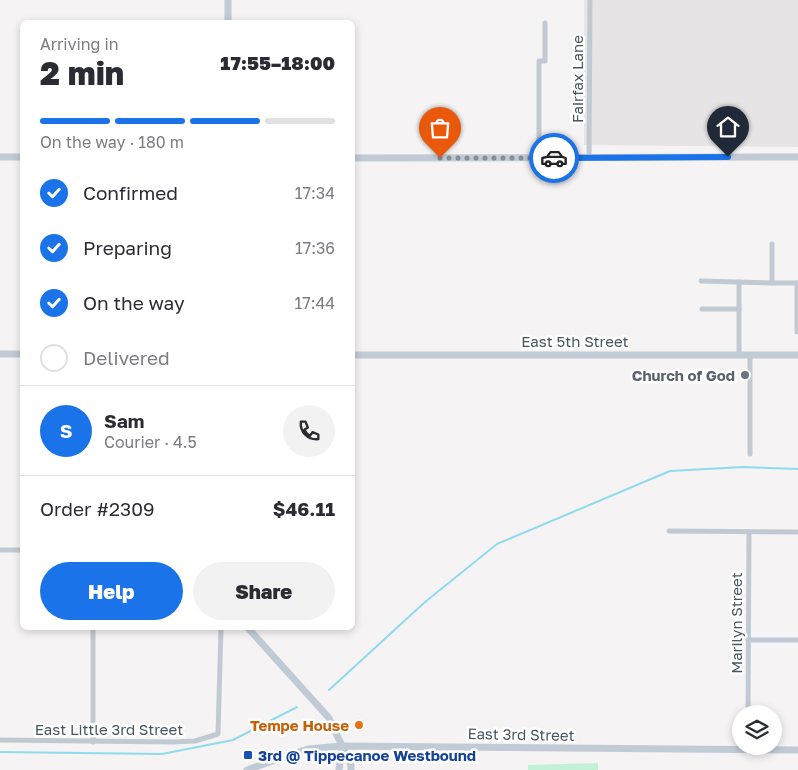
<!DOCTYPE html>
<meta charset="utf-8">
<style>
body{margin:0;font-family:"Golos Text",sans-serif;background:#f2f2f3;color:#2b2b33;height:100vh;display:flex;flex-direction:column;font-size:19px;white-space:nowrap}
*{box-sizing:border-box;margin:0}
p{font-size:16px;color:#7c7c81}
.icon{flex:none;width:28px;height:28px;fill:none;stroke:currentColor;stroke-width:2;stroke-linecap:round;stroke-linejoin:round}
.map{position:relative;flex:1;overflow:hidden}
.side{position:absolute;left:20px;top:20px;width:335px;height:610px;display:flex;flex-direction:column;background:#fff;border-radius:8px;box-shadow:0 2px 8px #0003}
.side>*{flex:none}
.tools{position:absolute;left:732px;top:705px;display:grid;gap:10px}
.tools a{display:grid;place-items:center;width:50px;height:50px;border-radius:50%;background:#fff;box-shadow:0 2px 8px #0003;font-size:25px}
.pin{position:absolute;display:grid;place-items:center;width:42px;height:42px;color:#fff;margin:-51px -21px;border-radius:50% 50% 50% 0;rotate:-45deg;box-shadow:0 0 5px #0007}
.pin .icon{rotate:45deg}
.courier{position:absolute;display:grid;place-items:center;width:50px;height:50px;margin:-25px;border:4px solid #1a73e8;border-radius:50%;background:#fff;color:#222;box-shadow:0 1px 6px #0007}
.headline em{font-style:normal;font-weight:800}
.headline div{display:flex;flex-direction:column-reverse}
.headline{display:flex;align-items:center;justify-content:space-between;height:85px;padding:0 20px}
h1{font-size:32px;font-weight:800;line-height:38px}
.bar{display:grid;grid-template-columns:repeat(4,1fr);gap:8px 5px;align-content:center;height:60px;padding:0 20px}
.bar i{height:6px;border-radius:4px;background:#e1e1e2}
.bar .active{background:#1a73e8}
.bar p{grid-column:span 4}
.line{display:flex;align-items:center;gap:12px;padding:0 20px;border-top:1px solid #e1e1e2}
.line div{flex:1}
.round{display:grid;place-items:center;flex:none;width:52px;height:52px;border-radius:26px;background:#f2f2f3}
ol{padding:0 20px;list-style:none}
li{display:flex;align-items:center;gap:15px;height:55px}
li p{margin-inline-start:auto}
li .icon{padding:5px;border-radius:50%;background:#1a73e8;color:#fff;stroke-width:4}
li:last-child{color:#7c7c81}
li i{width:28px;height:28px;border:2px solid #e1e1e2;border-radius:50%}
.action{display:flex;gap:10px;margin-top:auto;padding:10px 20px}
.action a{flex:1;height:58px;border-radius:30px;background:#1a73e8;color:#fff;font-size:20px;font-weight:800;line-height:58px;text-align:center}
.action a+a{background:#f2f2f3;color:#2b2b33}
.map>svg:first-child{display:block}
.education{fill:#e6e4e5}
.green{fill:#c3f1d5}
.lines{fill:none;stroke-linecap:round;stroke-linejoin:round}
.stream{stroke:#90daee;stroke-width:2}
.street{stroke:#c1cad2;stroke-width:5}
.secondary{stroke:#c1cbd6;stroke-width:7}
.done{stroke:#868d94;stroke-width:5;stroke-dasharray:0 9}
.route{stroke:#1a73e8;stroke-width:6}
.worship-dot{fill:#6b7280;stroke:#fff;stroke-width:2}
.food-dot{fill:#e8710a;stroke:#fff;stroke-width:2}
.transit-dot{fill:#1a4fb4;stroke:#fff;stroke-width:2}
.labels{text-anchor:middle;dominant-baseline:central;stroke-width:5;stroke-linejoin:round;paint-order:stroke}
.street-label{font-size:15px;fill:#4a5661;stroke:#fff}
.worship-label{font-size:15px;font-weight:bold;fill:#5b616d;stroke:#fff;text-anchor:end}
.food-label{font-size:15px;font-weight:bold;fill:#c56008;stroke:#fff;text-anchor:end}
.transit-label{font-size:15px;font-weight:bold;fill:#164399;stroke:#fff;text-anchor:start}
</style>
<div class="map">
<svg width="798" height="770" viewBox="0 0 798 770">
<rect width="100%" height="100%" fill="#f5f3f3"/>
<polygon class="education" points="584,0 798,0 798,147 584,145"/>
<polygon class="green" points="598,763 598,770 528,770 528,765"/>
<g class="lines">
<g class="stream">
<polyline points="329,690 425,602 497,544 670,471 743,467 798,469"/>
<polyline points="0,752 162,754 233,740 297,707"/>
</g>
<g class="street">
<polyline points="539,158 539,61 545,61 545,23"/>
<polyline points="589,158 590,0"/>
<polyline points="772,244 772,283 798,283"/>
<polyline points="701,281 772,283"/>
<polyline points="797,283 797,332"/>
<polyline points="702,309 739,309"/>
<polyline points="739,355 739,282"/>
<polyline points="750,454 750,355"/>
<polyline points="669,531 798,532"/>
<polyline points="0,550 22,550"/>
<polyline points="748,640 798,640"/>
<polyline points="748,714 749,532"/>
<polyline points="0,740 173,742 195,741 218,734 221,628"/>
<polyline points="93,742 93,628"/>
</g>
<g class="secondary">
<polyline points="228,22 228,0"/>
<polyline points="0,157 22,157"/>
<polyline points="352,158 798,157"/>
<polyline points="0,354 22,354"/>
<polyline points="352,355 798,355"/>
<polyline points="248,628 329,718 351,765 351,770"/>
<polyline points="247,770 295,753 308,749 342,746 798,750"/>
<polyline points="339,770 342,746"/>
</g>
</g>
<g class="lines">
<polyline class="done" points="440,158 554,158"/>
<polyline class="route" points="554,158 728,157"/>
</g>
<circle class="worship-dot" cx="745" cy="375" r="5"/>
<circle class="food-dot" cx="359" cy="725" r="5"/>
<rect class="transit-dot" x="243" y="750" width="10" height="10" rx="2.5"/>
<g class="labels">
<g class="street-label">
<text transform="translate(577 79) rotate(-90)">Fairfax Lane</text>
<text x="575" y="341">East 5th Street</text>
<text transform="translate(736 623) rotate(-90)">Marilyn Street</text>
<text x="109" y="729">East Little 3rd Street</text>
<text transform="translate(521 734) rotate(1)">East 3rd Street</text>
</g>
<g class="worship-label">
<text x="735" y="375">Church of God</text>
</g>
<g class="food-label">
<text x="349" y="725">Tempe House</text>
</g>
<g class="transit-label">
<text x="258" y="755">3rd @ Tippecanoe Westbound</text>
</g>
</g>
</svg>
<div class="tools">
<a><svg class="icon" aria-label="layers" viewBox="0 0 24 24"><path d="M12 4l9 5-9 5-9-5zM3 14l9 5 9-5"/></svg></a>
</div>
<div class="pin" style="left:440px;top:158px;background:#ea580c"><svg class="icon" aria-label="bag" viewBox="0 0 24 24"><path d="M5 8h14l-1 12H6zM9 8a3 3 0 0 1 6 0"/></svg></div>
<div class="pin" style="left:728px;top:157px;background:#1f2937"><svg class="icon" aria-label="home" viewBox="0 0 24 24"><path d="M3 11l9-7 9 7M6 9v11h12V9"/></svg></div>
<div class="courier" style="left:554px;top:158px"><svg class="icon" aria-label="car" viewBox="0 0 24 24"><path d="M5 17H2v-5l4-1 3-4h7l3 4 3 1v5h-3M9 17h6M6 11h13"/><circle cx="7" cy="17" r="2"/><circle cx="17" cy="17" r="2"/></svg></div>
<section class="side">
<div class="headline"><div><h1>2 min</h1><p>Arriving in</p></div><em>17:55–18:00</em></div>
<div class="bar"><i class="active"></i><i class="active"></i><i class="active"></i><i></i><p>On the way · 180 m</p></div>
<ol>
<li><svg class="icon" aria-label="check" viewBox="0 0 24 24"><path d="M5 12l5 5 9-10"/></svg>Confirmed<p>17:34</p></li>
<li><svg class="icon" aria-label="check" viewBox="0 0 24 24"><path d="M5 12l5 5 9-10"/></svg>Preparing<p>17:36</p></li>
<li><svg class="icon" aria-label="check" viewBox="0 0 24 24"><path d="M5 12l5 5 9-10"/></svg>On the way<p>17:44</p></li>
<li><i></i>Delivered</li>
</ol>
<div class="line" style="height:90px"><b class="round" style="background:#1a73e8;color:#fff">S</b><div><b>Sam</b><p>Courier · 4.5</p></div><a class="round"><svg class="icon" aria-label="phone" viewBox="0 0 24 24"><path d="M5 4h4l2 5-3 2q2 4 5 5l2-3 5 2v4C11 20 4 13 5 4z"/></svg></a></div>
<div class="line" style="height:65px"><div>Order #2309</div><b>$46.11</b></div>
<div class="action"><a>Help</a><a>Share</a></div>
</section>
</div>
